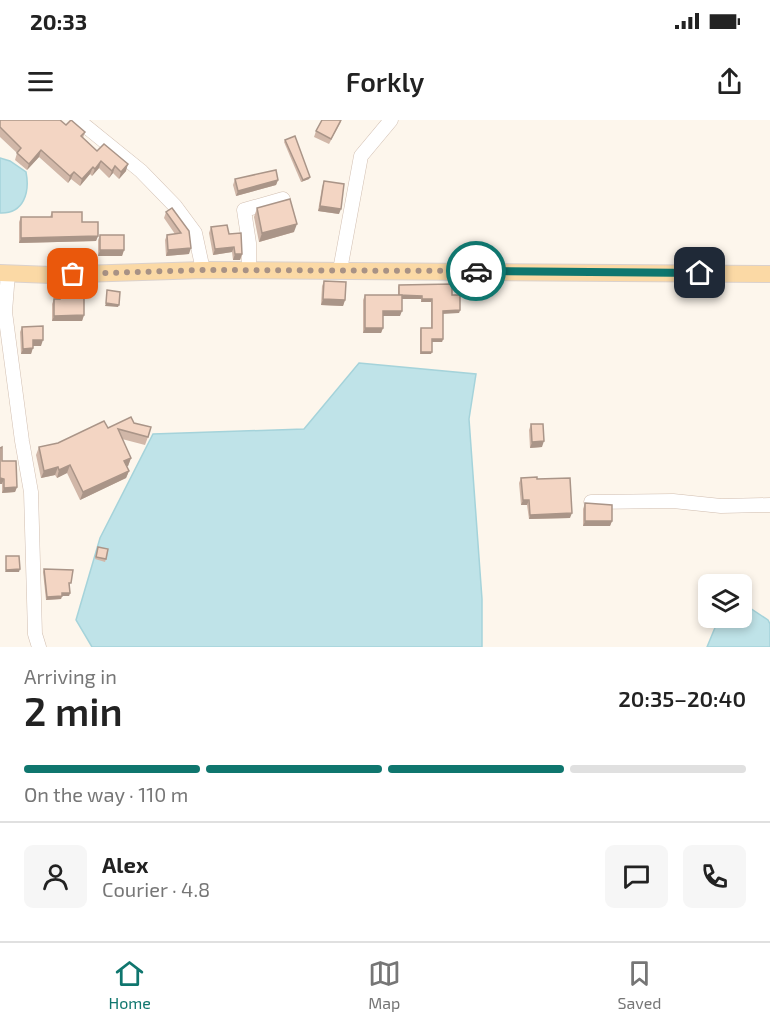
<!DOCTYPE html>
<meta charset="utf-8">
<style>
body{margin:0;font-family:"Exo 2",sans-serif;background:#f6f6f6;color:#222;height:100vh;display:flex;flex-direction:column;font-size:22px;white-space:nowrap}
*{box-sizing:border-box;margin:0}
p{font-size:20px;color:#767676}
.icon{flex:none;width:33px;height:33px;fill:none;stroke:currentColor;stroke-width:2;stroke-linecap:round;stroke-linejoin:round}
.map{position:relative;height:527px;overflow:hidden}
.details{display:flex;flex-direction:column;background:#fff;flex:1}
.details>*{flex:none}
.controls{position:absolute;left:698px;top:454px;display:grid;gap:12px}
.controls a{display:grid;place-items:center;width:54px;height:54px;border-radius:9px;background:#fff;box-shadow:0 3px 9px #0003;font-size:30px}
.pin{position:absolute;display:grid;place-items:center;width:51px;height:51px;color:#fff;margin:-26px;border-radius:12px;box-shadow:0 3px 9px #0006}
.courier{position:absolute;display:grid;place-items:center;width:60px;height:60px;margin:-30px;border:4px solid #0f766e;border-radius:50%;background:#fff;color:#222;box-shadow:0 2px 8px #0007}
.head em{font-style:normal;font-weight:600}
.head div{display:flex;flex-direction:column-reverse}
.head{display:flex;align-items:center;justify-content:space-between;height:102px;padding:0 24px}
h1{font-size:39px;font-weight:600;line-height:45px}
.bar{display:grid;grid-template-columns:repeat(4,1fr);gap:9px 6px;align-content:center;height:72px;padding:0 24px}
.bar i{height:8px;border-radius:4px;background:#e0e0e0}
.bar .selected{background:#0f766e}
.bar p{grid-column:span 4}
.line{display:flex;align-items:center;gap:15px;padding:0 24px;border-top:2px solid #e0e0e0}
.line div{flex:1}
.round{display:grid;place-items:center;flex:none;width:63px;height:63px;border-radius:9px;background:#f6f6f6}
.status{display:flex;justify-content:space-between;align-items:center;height:42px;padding:0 30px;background:#fff;direction:ltr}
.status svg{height:16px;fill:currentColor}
header{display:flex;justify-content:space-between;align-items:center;height:78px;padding:0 24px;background:#fff;font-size:27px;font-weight:600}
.dock{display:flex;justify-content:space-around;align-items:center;height:84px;border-top:2px solid #e0e0e0;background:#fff;font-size:16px;color:#767676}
.dock a{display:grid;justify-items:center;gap:3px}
.dock .selected{color:#0f766e}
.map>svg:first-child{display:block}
.water{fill:#bfe3e8;stroke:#a5d3da;stroke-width:1.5}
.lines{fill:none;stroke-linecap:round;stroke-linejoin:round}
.minor-casing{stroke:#d1beb0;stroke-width:15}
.major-casing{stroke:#dad1cd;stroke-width:18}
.minor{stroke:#fff;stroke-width:14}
.major{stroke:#fbd9a5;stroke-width:16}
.wall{fill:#d1b7a8}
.shaded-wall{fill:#aa9588}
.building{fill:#f3d5c3;stroke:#aa9588;stroke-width:1.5}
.done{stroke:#a89285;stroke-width:6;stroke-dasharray:0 10.8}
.route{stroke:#0f766e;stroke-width:8}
</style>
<div class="status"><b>20:33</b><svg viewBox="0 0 49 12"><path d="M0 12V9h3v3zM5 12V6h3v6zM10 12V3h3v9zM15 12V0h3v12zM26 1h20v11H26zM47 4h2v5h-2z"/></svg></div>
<header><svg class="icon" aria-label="menu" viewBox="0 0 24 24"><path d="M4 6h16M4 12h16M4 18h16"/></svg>Forkly<svg class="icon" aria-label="share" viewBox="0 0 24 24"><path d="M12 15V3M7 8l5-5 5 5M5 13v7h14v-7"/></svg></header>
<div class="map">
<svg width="770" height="527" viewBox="0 0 770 527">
<rect width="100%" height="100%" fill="#fdf6ec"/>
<g class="water">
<path d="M0,38L10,41L26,52C30,72 24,94 0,93Z"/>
<polygon points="359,243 476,254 469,299 482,479 482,527 92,527 76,500 100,418 153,314 304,309"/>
<polygon points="741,482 768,500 770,504 770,527 707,527 719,498 741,498"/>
</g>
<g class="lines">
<g class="minor-casing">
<g id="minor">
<polyline points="78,0 141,51 175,86 195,113 203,150"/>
<polyline points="249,150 249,123 244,90 283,79"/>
<polyline points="340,150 361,36 391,0"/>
<polyline points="8,153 5,192 22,321 31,372 35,514 39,527"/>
<polyline points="591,382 673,381 721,386 770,385"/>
</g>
</g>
<g class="major-casing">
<polyline id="major" points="0,153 51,155 203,150 770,154"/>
</g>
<use href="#minor" class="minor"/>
<use href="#major" class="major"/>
</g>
<g class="wall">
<polygon points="0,0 66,5 85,12 83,18 97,31 126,51 119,59 113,53 109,58 99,48 92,56 90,54 80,66 71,59 68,63 39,37 27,50 15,40 17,33 0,17"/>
<polygon points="341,2 329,24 314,17 316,11"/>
<polygon points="285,20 310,57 309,59 301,62 284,22"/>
<polygon points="235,59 278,60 276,65 236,76 233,65"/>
<polygon points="324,61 339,94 318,91 322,67"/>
<polygon points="257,88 294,112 259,122 254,97"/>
<polygon points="52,92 82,102 98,116 96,121 19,123 19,102 21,97 50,97"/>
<polygon points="166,92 189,111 189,134 166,136 165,120 167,115 175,114 164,98"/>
<polygon points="211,107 229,114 242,134 240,140 233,140 232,132 213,135 209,113"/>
<polygon points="100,115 124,130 122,136 98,136 98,120"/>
<polygon points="324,161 345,180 343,186 321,185 322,166"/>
<polygon points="399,165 452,175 460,190 459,193 443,193 443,219 442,222 432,222 431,234 420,234 420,210 421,208 431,208 431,182 421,182 421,179 402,179 400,196 383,196 383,208 381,213 363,213 363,180 365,175 398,175 398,167"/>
<polygon points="60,174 84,195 82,201 52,201 52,184 54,179 58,179"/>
<polygon points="22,207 41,226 33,226 31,234 21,234 20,212"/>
<polygon points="134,303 148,317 145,325 122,319 131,338 128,346 127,346 129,351 126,358 80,380 67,353 57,358 55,355 41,358 36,335 39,327 58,323 108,308"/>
<polygon points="531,304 542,327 530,328 529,310"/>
<polygon points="2,341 17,367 15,372 2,373"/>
<polygon points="521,358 537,359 570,398 529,399 527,385 521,385 519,363"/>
<polygon points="585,383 612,401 610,406 583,406 583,389"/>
<polygon points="98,427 106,439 105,442 95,439"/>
<polygon points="44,449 70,466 69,466 70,473 69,476 62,476 61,479 46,480 43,452"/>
</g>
<g class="shaded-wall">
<polygon points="41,30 39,37 27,50 29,44"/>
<polygon points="101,41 99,48 92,56 95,49"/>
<polygon points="128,44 126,51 119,59 121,52"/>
<polygon points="115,46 113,53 109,58 112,51"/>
<polygon points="93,47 90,54 80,66 82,59"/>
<polygon points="74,52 71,59 68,63 70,56"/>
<polygon points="310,57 309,59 301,62 303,60"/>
<polygon points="278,60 276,65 236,76 238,71"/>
<polygon points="320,86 341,89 339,94 318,91"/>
<polygon points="297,104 294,112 259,122 262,113"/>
<polygon points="98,116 96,121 19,123 21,118"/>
<polygon points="234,127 232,132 213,135 215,129"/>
<polygon points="191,128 189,134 166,136 168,130"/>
<polygon points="100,130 124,130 122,136 98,136"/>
<polygon points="235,134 242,134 240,140 233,140"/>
<polygon points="399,176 422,176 421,179 398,179"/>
<polygon points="323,179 345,180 343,186 321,185"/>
<polygon points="422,179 432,179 431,182 421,182"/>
<polygon points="106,183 119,185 118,187 105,186"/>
<polygon points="460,190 459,193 442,194 443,191"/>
<polygon points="383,191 402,191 400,196 381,196"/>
<polygon points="84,195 82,201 52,201 54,196"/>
<polygon points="365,208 383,208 381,213 363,213"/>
<polygon points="432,219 443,219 442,222 431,222"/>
<polygon points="33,220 43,220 41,226 31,226"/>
<polygon points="33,228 31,234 21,234 23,229"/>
<polygon points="421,232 432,232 431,234 420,234"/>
<polygon points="544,321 542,327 530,328 532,322"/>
<polygon points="131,338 128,346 121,349 124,341"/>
<polygon points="70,345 67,353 57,358 59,350"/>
<polygon points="58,347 55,355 41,358 44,351"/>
<polygon points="129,351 126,358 80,380 83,372"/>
<polygon points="0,358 4,359 2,364 0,364"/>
<polygon points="17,367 15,372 2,373 4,368"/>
<polygon points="523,380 529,380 527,385 521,385"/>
<polygon points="572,393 570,398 529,399 530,395"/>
<polygon points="585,401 612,401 610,406 583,406"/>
<polygon points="20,449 19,452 5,452 6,450"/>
<polygon points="62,473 70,473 69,476 61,476"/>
<polygon points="62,476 61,479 46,480 47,477"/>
</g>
<g class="building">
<polygon points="0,0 60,0 66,5 71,0 85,12 81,16 97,31 104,24 128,44 121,52 115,46 112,51 101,41 95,49 93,47 82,59 74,52 70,56 41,30 29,44 17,33 21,28 0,7"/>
<polygon points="322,0 341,0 331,19 316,11"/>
<polygon points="295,16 310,57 303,60 285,20"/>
<polygon points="276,50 278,60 238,71 235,59"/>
<polygon points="324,61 344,64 341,89 320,86"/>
<polygon points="290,79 297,104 262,113 257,88"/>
<polygon points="172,88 189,111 191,128 168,130 167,115 181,113 166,92"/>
<polygon points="52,92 82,92 82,102 98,102 98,116 21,118 21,97 52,97"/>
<polygon points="227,105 229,114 241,113 242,134 235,134 234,127 215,129 211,107"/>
<rect x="100" y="115" width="24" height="15"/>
<polygon points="324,161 346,162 345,180 323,179"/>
<polygon points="452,164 452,175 460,175 460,190 443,191 443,219 432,219 432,232 421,232 421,208 432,208 432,179 422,179 422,176 399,175 399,165"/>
<polygon points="107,170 120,172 119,185 106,183"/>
<polygon points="84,173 84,195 54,196 54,179 60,179 60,174"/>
<polygon points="365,175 402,175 402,191 383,191 383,208 365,208"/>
<polygon points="43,206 43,220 33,220 33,228 23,229 22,207"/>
<polygon points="131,297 134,303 151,307 148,317 118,309 131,338 124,341 129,351 83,372 70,345 59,350 58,347 44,351 39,327 58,323 104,301 108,308"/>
<polygon points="531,304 543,304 544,321 532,322"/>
<polygon points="2,327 2,341 16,341 17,367 4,368 4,359 0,358 0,328"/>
<polygon points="537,357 537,359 570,358 572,393 530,395 529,380 523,380 521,358"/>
<polygon points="585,383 612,385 612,401 585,401"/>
<polygon points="98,427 108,429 106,439 96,437"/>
<polygon points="6,436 19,436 20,449 6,450"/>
<polygon points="44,449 73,450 71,463 69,463 70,473 62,473 62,476 47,477"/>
</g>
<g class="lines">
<polyline class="done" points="73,154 203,150 476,151"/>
<polyline class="route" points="476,151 700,153"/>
</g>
</svg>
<div class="controls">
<a><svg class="icon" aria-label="layers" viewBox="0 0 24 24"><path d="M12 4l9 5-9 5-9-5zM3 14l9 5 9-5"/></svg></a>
</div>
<div class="pin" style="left:73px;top:154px;background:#ea580c"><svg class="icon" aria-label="bag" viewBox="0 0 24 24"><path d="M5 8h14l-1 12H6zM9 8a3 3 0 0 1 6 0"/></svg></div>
<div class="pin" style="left:700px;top:153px;background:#1f2937"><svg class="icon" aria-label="home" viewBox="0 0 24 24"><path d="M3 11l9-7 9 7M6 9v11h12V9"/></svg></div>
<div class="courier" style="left:476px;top:151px"><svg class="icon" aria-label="car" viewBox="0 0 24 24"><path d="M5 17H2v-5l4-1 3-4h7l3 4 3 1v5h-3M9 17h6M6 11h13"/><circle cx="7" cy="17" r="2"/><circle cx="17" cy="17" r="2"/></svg></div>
</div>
<section class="details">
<div class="head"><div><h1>2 min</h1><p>Arriving in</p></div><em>20:35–20:40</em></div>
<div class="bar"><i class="selected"></i><i class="selected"></i><i class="selected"></i><i></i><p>On the way · 110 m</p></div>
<div class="line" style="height:108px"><a class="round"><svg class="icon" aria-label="person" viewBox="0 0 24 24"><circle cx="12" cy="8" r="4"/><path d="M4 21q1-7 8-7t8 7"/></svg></a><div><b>Alex</b><p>Courier · 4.8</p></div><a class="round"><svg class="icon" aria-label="chat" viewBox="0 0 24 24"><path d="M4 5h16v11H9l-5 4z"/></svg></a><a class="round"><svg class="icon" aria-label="phone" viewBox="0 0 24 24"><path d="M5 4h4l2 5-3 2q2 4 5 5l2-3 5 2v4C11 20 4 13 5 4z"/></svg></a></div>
</section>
<nav class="dock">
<a class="selected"><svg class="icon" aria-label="home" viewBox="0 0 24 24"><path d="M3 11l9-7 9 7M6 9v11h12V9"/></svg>Home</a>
<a><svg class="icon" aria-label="map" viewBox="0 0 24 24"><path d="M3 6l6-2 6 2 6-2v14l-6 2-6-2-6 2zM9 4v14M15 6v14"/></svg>Map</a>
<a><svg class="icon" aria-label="saved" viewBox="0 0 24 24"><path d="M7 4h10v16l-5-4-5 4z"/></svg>Saved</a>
</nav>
